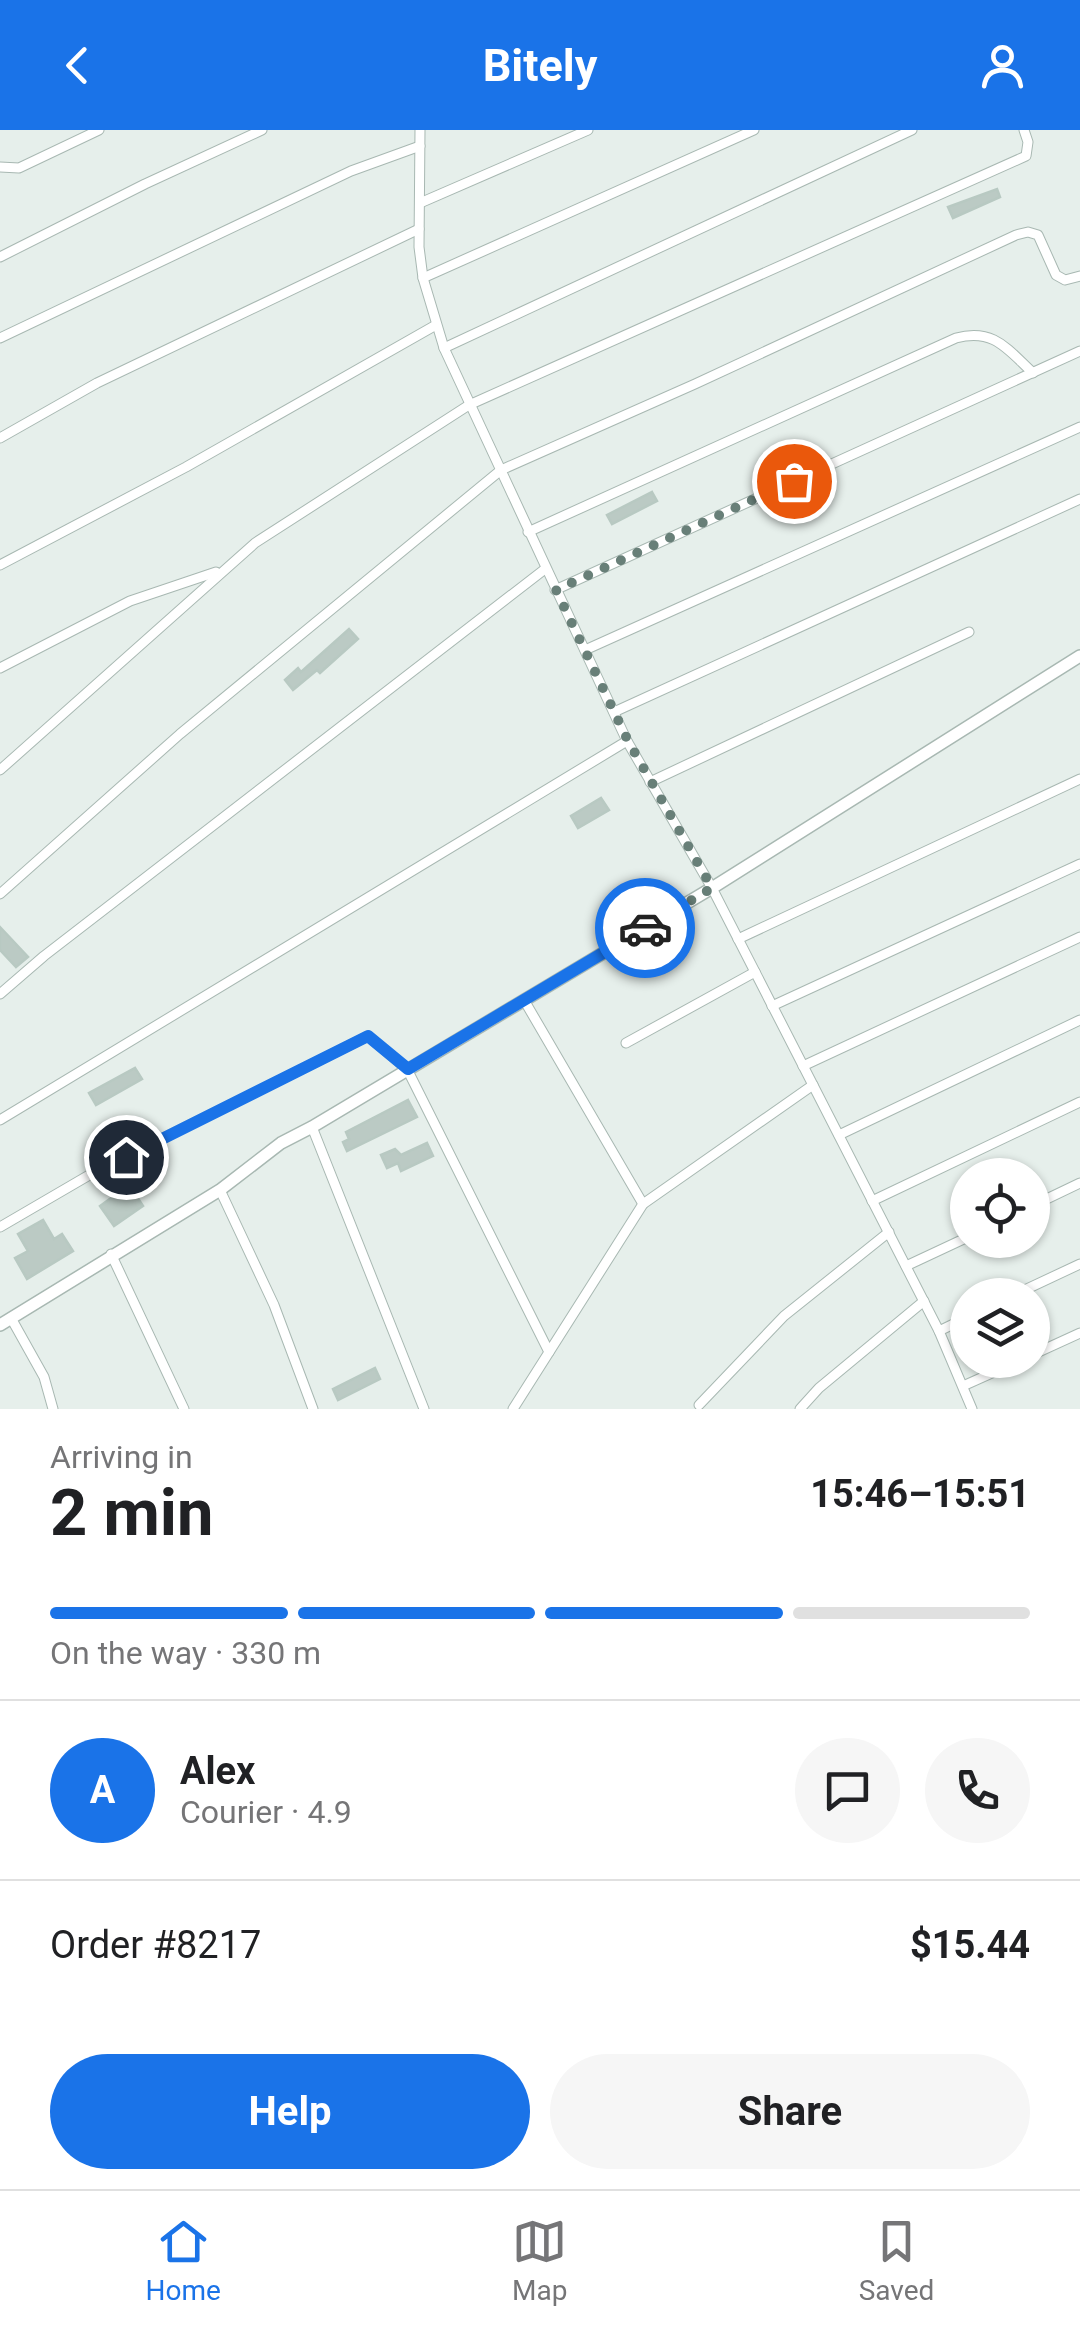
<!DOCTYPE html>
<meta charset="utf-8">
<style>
body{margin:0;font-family:Roboto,sans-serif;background:#f6f6f6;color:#202124;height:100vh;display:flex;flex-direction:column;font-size:38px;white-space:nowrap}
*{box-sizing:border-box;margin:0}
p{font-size:32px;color:#757577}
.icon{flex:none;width:55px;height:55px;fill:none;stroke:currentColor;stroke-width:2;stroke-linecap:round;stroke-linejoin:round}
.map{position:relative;height:1279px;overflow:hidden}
.panel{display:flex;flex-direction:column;background:#fff;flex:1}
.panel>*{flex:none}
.fabs{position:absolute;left:950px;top:1028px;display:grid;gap:20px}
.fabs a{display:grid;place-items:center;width:100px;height:100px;border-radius:50%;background:#fff;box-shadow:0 2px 8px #0004;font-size:50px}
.pin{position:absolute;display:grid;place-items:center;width:85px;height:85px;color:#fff;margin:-42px;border:5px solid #fff;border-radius:50%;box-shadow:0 2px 10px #0007}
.courier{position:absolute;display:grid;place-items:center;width:100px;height:100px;margin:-50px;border:8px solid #1a73e8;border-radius:50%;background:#fff;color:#222;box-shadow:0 2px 12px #0007}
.overview em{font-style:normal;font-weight:700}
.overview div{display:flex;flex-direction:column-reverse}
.overview{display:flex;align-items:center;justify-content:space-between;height:170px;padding:0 50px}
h1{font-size:65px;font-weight:700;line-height:75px}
.bar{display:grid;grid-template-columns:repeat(4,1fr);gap:15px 10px;align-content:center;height:120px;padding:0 50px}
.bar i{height:12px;border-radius:8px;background:#e0e0e0}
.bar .on{background:#1a73e8}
.bar p{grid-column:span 4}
.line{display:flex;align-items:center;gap:25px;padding:0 50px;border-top:2px solid #e0e0e0}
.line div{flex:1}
.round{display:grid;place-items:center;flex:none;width:105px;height:105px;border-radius:52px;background:#f6f6f6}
.button{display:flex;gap:20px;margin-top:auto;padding:20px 50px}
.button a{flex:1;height:115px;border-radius:60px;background:#1a73e8;color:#fff;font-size:40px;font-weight:700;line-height:115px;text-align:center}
.button a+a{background:#f6f6f6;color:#202124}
header{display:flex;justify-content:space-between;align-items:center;height:130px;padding:0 50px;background:#1a73e8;color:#fff;font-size:45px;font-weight:700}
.dock{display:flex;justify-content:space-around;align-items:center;height:140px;border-top:2px solid #e0e0e0;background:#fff;font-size:28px;color:#757577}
.dock a{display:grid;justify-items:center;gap:5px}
.dock .on{color:#1a73e8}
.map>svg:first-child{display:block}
.building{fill:#bbcac4;stroke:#b8c9c2;stroke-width:2.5}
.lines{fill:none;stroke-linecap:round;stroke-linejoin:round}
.minor-casing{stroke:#a8b8b2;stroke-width:11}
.tertiary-casing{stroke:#a8b8b2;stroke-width:14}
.minor{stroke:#fff;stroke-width:9}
.tertiary{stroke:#fff;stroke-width:11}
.done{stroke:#687f78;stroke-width:10;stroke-dasharray:0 18}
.route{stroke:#1a73e8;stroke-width:12}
</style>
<header><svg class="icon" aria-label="back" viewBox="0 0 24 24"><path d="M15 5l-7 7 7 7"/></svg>Bitely<svg class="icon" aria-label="person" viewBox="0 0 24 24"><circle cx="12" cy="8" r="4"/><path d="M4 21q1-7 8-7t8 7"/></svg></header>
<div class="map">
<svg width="1080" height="1279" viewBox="0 0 1080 1279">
<rect width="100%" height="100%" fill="#e6efeb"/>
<g class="building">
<polygon points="997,59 1000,67 953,88 948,77"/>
<polygon points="652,362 657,371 612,394 607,385"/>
<polygon points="349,499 358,509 320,543 317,540 293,560 285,550 298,538 301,542"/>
<polygon points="601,668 609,680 578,698 571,686"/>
<polygon points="0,797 28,827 16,837 0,820"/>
<polygon points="135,938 142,949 96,975 89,963"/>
<polygon points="408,970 417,987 347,1021 343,1012 349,1009 346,1002"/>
<polygon points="427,1013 433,1026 401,1041 398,1033 387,1038 381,1025 395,1019 401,1025"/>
<polygon points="129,1055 143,1076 114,1096 100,1076"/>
<polygon points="43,1090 54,1109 62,1104 73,1121 27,1149 15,1128 28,1121 18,1104"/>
<polygon points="375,1238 380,1249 338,1270 333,1259"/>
</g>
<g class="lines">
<g class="minor-casing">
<g id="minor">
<polyline points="420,0 419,117 423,148 444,218 627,611 712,758 939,1201 972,1279"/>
<polyline points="0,37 19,38 99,0"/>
<polyline points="420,73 588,0"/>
<polyline points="0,127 145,54 262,0"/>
<polyline points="423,148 754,0"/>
<polyline points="0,208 351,41 420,16"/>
<polyline points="444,218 912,0"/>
<polyline points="0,308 97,253 419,99"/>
<path d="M528,402L956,208C994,198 1007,219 1033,243"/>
<polyline points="0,435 186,337 436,195"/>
<polyline points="555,460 1080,221"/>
<polyline points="585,520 1080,297"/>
<polyline points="0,538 130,471 216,442"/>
<polyline points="614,582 1080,369"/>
<polyline points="0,640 255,413 469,275 1026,26 1028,12 1024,0"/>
<polyline points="650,652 969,502"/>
<polyline points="0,764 180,604 501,340 695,254 1016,105 1028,102 1038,105 1056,145 1065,150 1080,146"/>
<polyline points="738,809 1080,649"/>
<polyline points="0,864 44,826 545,439"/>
<polyline points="524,870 643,1074"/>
<polyline points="772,876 1080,734"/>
<polyline points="626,913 755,842"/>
<polyline points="803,936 1080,807"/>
<polyline points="0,990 627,611"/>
<polyline points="312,997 424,1279"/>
<polyline points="839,1005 1080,890"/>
<polyline points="220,1060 274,1175 313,1279"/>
<polyline points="872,1071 1080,972"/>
<polyline points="1032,1076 1080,1053"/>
<polyline points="0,1097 91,1044 368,906 407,939 549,1222"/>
<polyline points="111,1124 184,1279"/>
<polyline points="906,1136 968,1107"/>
<polyline points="1014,1165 1080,1134"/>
<polyline points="11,1188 44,1247 53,1279"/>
<polyline points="939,1201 968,1187"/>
<polyline points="1032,1225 1080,1203"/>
<polyline points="963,1256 1021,1230"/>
<polyline points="699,1275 784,1186 889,1102"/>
<polyline points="513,1279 643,1074 813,955"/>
<polyline points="800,1279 819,1258 924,1171"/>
</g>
</g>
<g class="tertiary-casing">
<polyline id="tertiary" points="0,1195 220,1060 281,1013 312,997 712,758 1080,526"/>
</g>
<use href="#minor" class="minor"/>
<use href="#tertiary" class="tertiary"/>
</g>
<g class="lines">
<polyline class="done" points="645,798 712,758 628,611 556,460 794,351"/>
<polyline class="route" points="126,1027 368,906 408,939 645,798"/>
</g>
</svg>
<div class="fabs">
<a><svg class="icon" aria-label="locate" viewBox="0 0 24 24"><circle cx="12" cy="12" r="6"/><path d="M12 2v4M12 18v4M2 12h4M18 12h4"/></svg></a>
<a><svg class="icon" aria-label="layers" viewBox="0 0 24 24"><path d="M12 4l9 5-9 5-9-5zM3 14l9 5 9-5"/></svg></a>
</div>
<div class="pin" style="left:794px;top:351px;background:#ea580c"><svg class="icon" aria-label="bag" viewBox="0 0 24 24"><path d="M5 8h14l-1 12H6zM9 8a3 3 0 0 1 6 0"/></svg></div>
<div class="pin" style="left:126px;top:1027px;background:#1f2937"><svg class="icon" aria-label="home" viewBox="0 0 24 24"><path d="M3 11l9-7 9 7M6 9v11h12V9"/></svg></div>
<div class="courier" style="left:645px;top:798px"><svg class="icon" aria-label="car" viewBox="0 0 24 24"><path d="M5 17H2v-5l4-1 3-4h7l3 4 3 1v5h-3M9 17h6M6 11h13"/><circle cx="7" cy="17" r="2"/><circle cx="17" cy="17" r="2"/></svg></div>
</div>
<section class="panel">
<div class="overview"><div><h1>2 min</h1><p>Arriving in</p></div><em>15:46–15:51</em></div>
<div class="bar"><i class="on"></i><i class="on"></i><i class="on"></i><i></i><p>On the way · 330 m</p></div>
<div class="line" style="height:180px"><b class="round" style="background:#1a73e8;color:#fff">A</b><div><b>Alex</b><p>Courier · 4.9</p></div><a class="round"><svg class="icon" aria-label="chat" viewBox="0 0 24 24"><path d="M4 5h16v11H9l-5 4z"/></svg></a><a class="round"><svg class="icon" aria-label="phone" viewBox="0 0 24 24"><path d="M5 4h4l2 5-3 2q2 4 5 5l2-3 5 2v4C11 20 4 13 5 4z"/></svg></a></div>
<div class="line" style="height:130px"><div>Order #8217</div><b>$15.44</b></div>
<div class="button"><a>Help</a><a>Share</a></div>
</section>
<nav class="dock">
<a class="on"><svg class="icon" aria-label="home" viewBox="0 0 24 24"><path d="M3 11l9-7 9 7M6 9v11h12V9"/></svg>Home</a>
<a><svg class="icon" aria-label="map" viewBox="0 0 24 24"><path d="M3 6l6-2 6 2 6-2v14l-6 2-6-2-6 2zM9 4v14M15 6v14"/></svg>Map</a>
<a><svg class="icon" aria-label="saved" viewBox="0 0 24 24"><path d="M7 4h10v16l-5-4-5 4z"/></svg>Saved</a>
</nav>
